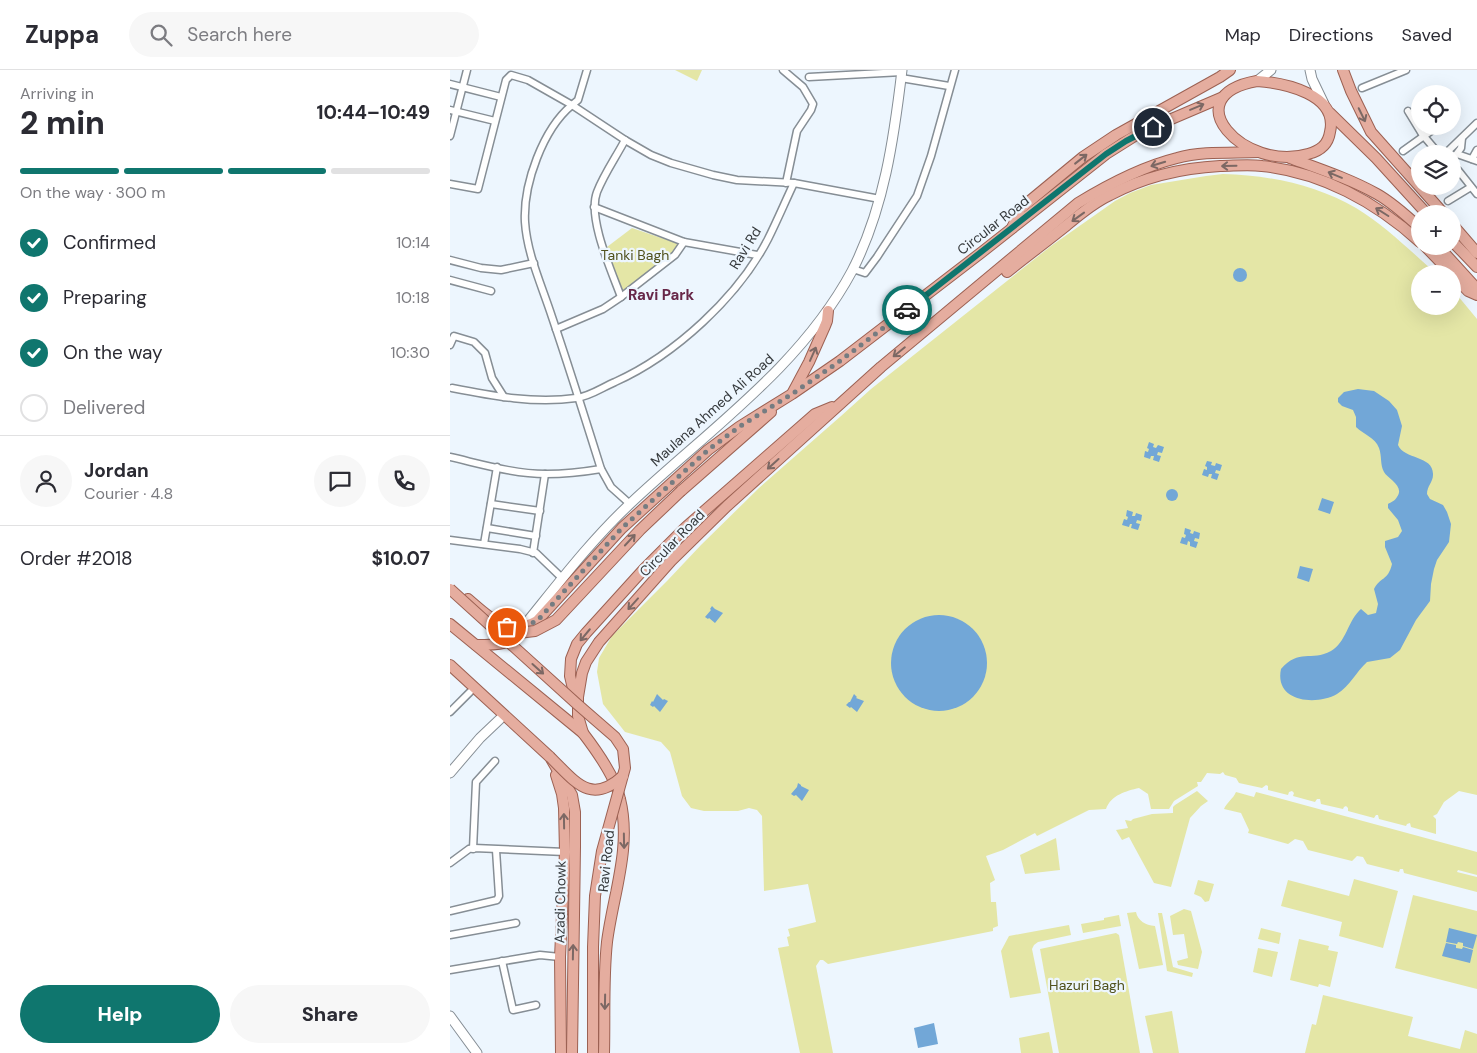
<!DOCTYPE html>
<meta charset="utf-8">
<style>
body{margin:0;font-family:"DM Sans",sans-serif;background:#f7f7f7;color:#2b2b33;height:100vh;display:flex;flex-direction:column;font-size:19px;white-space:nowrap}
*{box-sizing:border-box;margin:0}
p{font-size:16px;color:#7c7c81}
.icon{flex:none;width:28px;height:28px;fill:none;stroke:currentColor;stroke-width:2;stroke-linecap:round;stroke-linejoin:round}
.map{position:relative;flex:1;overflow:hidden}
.panel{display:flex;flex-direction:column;background:#fff;width:450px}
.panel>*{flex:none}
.fabs{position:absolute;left:961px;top:15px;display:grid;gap:10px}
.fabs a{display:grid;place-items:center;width:50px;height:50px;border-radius:50%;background:#fff;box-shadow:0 5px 20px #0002;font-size:25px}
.pin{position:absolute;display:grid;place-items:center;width:42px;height:42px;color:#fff;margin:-21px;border:2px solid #fff;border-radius:50%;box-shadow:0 1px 5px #0007}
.courier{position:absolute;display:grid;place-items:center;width:50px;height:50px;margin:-25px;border:4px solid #0f766e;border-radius:50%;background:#fff;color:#222;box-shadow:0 1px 6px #0007}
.summary em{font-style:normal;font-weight:800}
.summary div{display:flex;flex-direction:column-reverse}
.summary{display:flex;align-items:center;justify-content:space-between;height:85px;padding:0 20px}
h1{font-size:32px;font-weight:800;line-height:38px}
.bar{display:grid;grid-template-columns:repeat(4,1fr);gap:8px 5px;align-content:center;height:60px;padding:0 20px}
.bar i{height:6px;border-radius:4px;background:#e1e1e2}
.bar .on{background:#0f766e}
.bar p{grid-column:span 4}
.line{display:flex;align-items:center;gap:12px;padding:0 20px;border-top:1px solid #e1e1e2}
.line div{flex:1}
.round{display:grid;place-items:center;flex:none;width:52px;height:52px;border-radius:26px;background:#f7f7f7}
ol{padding:0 20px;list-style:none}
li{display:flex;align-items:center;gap:15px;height:55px}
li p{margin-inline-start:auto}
li .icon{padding:5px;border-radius:50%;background:#0f766e;color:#fff;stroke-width:4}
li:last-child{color:#7c7c81}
li i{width:28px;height:28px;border:2px solid #e1e1e2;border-radius:50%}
.action{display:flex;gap:10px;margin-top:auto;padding:10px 20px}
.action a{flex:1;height:58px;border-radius:30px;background:#0f766e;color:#fff;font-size:20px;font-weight:800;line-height:58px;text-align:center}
.action a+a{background:#f7f7f7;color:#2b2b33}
header{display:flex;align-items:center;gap:30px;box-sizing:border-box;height:70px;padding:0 25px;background:#fff;border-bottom:1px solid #e1e1e2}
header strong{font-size:24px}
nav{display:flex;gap:28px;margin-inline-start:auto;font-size:18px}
.search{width:350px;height:45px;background:#f7f7f7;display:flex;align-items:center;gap:12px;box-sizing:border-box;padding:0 18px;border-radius:28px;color:#7c7c81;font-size:19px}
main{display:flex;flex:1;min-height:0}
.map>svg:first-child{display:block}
.green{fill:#e4e6a6}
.water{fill:#72a7d7}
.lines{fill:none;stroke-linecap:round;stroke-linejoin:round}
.street-casing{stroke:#868e95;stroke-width:9}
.secondary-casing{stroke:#868e95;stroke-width:11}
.primary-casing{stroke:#9c6153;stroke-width:12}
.street{stroke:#fff;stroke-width:6}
.secondary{stroke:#fff;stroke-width:9}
.primary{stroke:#e5ad9f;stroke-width:10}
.primary-bridge-casing{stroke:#9c6153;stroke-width:12;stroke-linecap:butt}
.primary-bridge{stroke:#e5ad9f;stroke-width:10}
.oneway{stroke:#7c6864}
.done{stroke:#767c81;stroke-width:5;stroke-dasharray:0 9}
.route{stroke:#0f766e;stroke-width:6}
.labels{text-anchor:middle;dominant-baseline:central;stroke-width:4.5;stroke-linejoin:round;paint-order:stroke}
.street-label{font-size:14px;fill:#363a3d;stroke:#edf6fe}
.park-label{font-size:14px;fill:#51521e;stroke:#edf6fe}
.neighbourhood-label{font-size:15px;font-weight:bold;fill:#672748;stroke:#edf6fe}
</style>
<header>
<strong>Zuppa</strong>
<div class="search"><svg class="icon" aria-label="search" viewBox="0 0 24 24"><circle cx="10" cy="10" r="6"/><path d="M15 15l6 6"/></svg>Search here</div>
<nav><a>Map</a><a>Directions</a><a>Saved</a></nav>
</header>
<main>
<section class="panel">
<div class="summary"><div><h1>2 min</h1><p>Arriving in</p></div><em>10:44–10:49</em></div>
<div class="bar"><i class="on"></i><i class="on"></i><i class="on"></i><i></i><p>On the way · 300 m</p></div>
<ol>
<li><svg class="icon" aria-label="check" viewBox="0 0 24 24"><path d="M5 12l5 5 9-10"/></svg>Confirmed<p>10:14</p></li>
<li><svg class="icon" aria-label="check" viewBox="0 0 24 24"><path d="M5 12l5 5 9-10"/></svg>Preparing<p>10:18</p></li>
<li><svg class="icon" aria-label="check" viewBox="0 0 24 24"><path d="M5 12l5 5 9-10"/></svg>On the way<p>10:30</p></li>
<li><i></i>Delivered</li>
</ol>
<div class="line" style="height:90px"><a class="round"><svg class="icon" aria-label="person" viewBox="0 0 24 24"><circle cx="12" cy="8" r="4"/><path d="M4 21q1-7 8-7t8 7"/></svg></a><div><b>Jordan</b><p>Courier · 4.8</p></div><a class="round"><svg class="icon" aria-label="chat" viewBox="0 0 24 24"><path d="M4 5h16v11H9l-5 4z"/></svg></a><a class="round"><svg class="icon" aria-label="phone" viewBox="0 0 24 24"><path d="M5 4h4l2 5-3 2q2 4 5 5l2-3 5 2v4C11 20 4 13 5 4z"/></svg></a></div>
<div class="line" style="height:65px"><div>Order #2018</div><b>$10.07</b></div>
<div class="action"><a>Help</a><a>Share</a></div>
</section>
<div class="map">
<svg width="1027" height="983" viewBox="0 0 1027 983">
<rect width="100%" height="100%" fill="#edf6fe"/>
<g class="green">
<polygon points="225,0 252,0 247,11"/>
<path d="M773,104C819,105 866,115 906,138C936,156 961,182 987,204H970V236H1002L1003,220L1027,249V725L1009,721L994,732L987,744L983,746L986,749V764L961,757L960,753L957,754L956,756L929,749L928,745H926L924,748L898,741V738L896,736L894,737L893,739L871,734L870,729H867L865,732L843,726L844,723L842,721L839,722L838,725L818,720V716L816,715L812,718L789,713L786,708L775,705L773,702L770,704L757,703L751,712H747L748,716L724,731L719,739H701L698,724L689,718C676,721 661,725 656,739L639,740L587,766L585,763L553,780L536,786L545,810L540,813L541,832H546L548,856L543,858V861L378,894L373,890H370L366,896L383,983H350L328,878L339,876L337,867L340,866L338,859L366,852L358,814L314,821L312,746L307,740L299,738L288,741H254L241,738L232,726L220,682L211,672L175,662L153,634L147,602L149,588L162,566L217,511L251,475L309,418L391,346L421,319L601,176L665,131L680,123L701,115L756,106Z"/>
<polygon points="182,158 229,174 222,185 172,224 157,177"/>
<polygon points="747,721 758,731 751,736 740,748 721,817 704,813 679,767 672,770 666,760 678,758 675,750 681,751 683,749 702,744 723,743 723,737 725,735"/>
<path d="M786,722L804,727L806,722L1027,782V805L1008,800L1007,802L1027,807V822L954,803L953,799H950L949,802L917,794L913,787L907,786L902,791L858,780L853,771L845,769L838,774L798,763L799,760L791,743L774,739C777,732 783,729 786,722Z"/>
<polygon points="606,768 610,800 575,804 570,785"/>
<polygon points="904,809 948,821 933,878 889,866 892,852 831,836 838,810 899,826"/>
<polygon points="748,810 764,814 759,831 755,832 751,827 744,824"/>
<polygon points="963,825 1027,841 1027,919 945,898"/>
<polygon points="734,839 741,841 752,882 748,899 728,895 727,891 738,888 734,864 723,865 720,846"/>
<path d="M686,842C688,851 695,855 705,856L713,895L689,899L677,843Z"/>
<polygon points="708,843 712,843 723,897 743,903 742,907 717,901"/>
<polygon points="669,845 671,856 633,863 631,854 654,850 654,848"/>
<polygon points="619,855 621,865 588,872 584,875 582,879 591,923 560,928 551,881 559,866"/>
<polygon points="811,858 831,863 829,874 808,869"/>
<polygon points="666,863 669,865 690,983 609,983 590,879"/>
<polygon points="849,869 879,876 878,880 888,882 880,917 869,914 868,917 840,910"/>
<polygon points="808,878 828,882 822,907 803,902"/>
<polygon points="873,925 963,947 958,966 1010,979 1015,960 1027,964 1027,983 855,983 862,954 866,955"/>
<polygon points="722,941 729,983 703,983 695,946"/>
<polygon points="599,962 603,983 571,983 569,968"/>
</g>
<g class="water">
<circle cx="790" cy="205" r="7"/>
<path d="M908,319L924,321L939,331L947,340L952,356L948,375C954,390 984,385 983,405C983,412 977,416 977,424L980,429L993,435L997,442L1001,454L999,472L987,490L984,499L981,514L980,531L966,550L950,580L940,588L917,592C906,602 900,616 887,624C866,636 824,632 831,599C849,578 861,592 881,581C896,573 898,550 911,539L918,545L926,543L928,534L924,519C930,507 938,511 942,494L935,477V471L948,467L952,461L948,450L938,438V434C941,432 945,431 947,427C955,416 938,409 934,402C930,395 932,386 929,378C925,367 914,365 906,357V347L903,340L892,336L888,332V328L894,322Z"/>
<polygon points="699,372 704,374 703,377 706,378 708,375 714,377 712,383 708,382 707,385 711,386 709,392 703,390 704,386 701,386 700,389 694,387 695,381 698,382 699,379 697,378"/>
<polygon points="757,391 762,392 761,395 765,396 766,393 772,395 770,401 766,400 765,403 769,404 767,410 761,408 762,404 759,404 758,407 752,405 754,399 757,400 757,397 755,396"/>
<circle cx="722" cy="425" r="6"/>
<polygon points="872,428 884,432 880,444 868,440"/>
<polygon points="677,440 683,442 682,446 685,446 686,443 692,445 691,451 687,450 686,453 690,454 688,460 681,458 682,454 680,454 679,457 672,455 674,449 677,450 678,447 676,446"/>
<polygon points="735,458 741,460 740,463 743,464 744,461 750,463 749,469 745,468 744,471 748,472 746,478 740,476 740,472 738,471 737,475 730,473 732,467 735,468 736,465 734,464"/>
<polygon points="850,496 863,499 859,512 847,508"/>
<polygon points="262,536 265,539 273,543 265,553 259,548 258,549 255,547 261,540 260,539"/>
<circle cx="489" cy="593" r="48"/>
<polygon points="207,624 213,630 214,629 218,631 210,642 204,636 203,637 200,635 202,631 203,632"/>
<polygon points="404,624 407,627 406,628 414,631 407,642 401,637 400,638 396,635 399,632 400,632"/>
<polygon points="348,713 351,715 351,716 359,720 352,731 346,725 344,726 341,724 347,717"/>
<polygon points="999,858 1027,865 1023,879 1013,876 1013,873 1008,872 1007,874 996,872"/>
<polygon points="996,873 1006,875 1006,878 1012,879 1013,877 1023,880 1020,893 992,886"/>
<polygon points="484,953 488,974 468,978 464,958"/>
</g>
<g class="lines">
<g class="street-casing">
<g id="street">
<polyline points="137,0 128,30 122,35 175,70 201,85 221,93 263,105 287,110 344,113 430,129"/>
<polyline points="333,0 353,17 363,34 361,40 347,61 336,113"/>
<polyline points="359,7 452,2"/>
<polyline points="451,8 499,16"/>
<polyline points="0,14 51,27"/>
<polyline points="912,18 956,0"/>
<polyline points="0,40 45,51"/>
<polyline points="958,41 972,64 989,84"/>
<polyline points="0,66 17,0"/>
<polyline points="953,81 988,56"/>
<polyline points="995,84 1027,53"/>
<polyline points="1007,84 1027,91"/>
<polyline points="1022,89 1027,80"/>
<polyline points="1002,90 1011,78 1012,68"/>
<polyline points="1002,96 1008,100 1027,124"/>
<path d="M0,114L28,119L56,10L61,5L78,10L122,35C93,59 73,114 75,152C77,184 92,216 102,247C119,297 135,348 151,399L161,417L180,434"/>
<polyline points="998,131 1021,117"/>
<polyline points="144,137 234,172 307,185"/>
<polyline points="0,190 31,198 51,200 84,193"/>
<polyline points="403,199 415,203 427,187 467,126 481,86 505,0"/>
<polyline points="0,210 41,221"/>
<path d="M171,227C162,202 137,148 147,122C154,104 166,87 175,70"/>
<polyline points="106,259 153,239 171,227 225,185 234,172"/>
<polyline points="0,275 4,266 24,272 35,283 42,308 54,327"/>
<path d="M2,318C43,326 85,334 126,328C139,327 153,317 165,312C225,285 288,227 318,169C327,151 335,132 344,113"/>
<path d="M0,387C31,394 64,404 96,404C114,404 133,402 151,399"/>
<polyline points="41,434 90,441"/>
<polyline points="37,458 86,466"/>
<polyline points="0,470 70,479 86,483 112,508"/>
<polyline points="34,474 47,397"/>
<polyline points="83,483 95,404"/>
<polyline points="0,642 20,622"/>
<polyline points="23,779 26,712 45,691"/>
<polyline points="0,793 19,779 24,778 115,782"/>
<polyline points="0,841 47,830 49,826 46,780"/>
<polyline points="0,865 66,853"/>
<polyline points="52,891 63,940 86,935"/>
<polyline points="0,900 90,885 110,887"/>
</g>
</g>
<g class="secondary-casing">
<g id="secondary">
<polyline points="860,0 862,9 874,34"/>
<polyline points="807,11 821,0"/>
<path d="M73,557C108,514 141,470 182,432C260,359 351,296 402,201C434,139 444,68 452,0"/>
<polyline points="0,703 30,668 50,649"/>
<polyline points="0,946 27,983"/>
</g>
</g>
<g class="primary-casing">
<g id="primary">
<polyline points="893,0 901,21 921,62 994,144"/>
<path d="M807,11C834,13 889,24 880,62C878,75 870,81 858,84C794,103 723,26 807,11Z"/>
<polyline points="880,43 926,88 977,144"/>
<path d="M840,88C870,99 900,109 927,124C943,133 957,146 970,158"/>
<polyline points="1002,154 1027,183"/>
<polyline points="562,158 570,139 633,87 666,65 770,7 780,0"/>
<polyline points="1002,171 1027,197"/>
<polyline points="975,176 1002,204"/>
<polyline points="988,176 1027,219"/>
<path d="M557,202C577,186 597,171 617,155C630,144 645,132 660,125C694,107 732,98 770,96C783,96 798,94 812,96C871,102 926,132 970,172"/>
<polyline points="1002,204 1018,221 1027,225"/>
<polyline points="343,322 359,292 375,256 377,251 378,241"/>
<polyline points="231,421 321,342"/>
<path d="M18,529C39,547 58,568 87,551L172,458L258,380L289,357L342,324L390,291L532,182L656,84L691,62L773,27"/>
<path d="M0,554L133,663C146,680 166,708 170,729C182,777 163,825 157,872C153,909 155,946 154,983"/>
<path d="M26,575C49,575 60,575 77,559"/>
<polyline points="0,595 100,687 122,725 125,742 125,777 122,983"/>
<polyline points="126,631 120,606 121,589 127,574 136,563 194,499 236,457 365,344 382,337"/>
<path d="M133,663L128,646V627L132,603L136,592L149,572L221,491L277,436L431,297L628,133C659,114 691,97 727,88C752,81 781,83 808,82"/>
<polyline points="106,705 112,724 114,738 115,782 110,887 111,983"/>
</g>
</g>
<use href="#street" class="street"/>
<use href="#secondary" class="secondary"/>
<use href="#primary" class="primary"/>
<g class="primary-bridge-casing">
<g id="primary-bridge">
<polyline points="0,519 127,634 165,667 173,679 175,698 152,781 145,826 143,877 143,983"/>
<polyline points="47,562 68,563 85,561 106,550 190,460 231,421"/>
<path d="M100,687C125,711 140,736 173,706"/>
</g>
</g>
<use href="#primary-bridge" class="primary-bridge"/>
</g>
<defs><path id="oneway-shaft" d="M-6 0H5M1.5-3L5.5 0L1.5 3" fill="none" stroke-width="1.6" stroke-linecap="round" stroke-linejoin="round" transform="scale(1.25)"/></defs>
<g class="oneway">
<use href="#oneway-shaft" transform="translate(747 37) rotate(-23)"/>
<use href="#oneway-shaft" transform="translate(912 45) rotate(64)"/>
<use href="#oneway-shaft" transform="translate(631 89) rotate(-38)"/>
<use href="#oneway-shaft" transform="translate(708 94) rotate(163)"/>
<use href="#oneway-shaft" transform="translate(779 96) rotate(179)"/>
<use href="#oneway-shaft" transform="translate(885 105) rotate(-157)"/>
<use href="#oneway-shaft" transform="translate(932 142) rotate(-148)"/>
<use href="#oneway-shaft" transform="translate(628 147) rotate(144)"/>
<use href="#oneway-shaft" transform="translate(449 282) rotate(141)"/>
<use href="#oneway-shaft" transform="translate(363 284) rotate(-66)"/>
<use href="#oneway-shaft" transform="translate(323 394) rotate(138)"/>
<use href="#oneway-shaft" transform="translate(180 470) rotate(-47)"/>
<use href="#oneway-shaft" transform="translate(183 534) rotate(132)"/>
<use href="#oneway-shaft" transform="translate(135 565) rotate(130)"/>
<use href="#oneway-shaft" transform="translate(88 599) rotate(42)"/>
<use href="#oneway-shaft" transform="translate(114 751) rotate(-91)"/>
<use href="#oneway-shaft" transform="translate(174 771) rotate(89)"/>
<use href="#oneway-shaft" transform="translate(123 882) rotate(-89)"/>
<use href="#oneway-shaft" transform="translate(155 932) rotate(91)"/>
</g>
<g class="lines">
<polyline class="done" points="57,557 72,557 87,551 172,458 258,380 289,357 342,324 390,291 457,240"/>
<polyline class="route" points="457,240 656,84 676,71 703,57"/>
</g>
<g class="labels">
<g class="street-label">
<text transform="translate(543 155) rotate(-38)">Circular Road</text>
<text transform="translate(295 178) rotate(-58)">Ravi Rd</text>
<text transform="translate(262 340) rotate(-42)">Maulana Ahmed Ali Road</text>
<text transform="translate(222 473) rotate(-46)">Circular Road</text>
<text transform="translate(156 791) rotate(-84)">Ravi Road</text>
<text transform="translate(110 832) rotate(-89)">Azadi Chowk</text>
</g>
<g class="park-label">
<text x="185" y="185">Tanki Bagh</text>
<text x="637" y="915">Hazuri Bagh</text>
</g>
<g class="neighbourhood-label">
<text x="211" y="225">Ravi Park</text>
</g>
</g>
</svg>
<div class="fabs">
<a><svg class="icon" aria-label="locate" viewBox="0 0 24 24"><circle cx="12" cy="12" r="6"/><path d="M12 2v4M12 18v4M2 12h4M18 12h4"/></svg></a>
<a><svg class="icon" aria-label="layers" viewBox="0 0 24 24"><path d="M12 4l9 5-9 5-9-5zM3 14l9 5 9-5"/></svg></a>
<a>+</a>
<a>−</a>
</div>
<div class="pin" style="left:57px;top:557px;background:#ea580c"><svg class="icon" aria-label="bag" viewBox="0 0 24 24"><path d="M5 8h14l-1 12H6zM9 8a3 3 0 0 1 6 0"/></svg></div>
<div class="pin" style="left:703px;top:57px;background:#1f2937"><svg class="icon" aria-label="home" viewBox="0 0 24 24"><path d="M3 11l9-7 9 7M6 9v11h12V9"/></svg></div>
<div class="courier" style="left:457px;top:240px"><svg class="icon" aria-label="car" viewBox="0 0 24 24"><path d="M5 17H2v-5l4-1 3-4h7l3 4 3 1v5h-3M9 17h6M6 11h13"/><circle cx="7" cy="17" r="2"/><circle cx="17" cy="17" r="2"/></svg></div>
</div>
</main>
